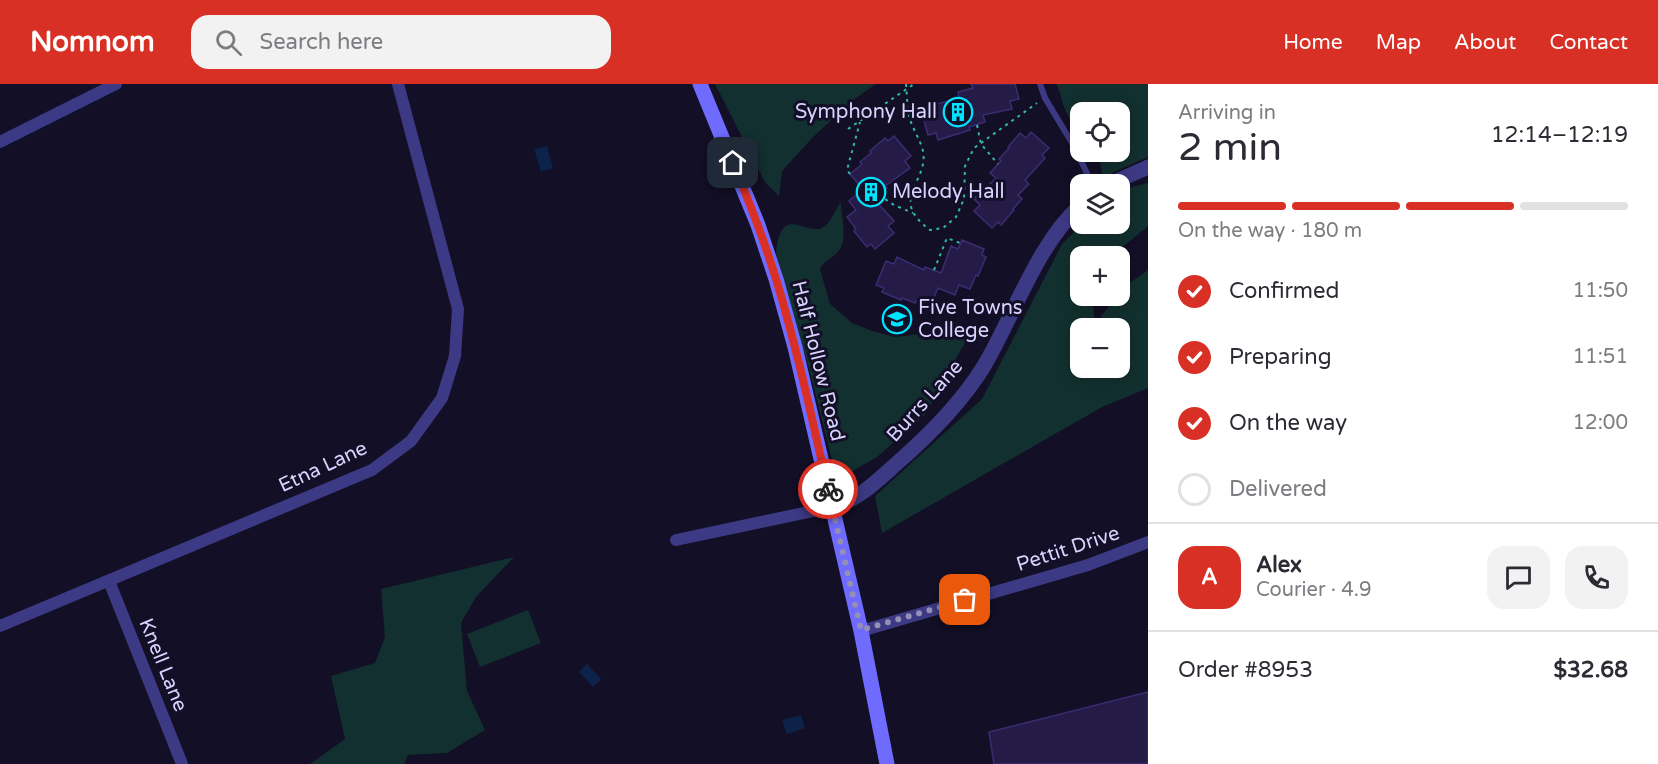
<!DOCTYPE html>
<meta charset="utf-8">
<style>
body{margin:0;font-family:"Varela Round",sans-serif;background:#f2f2f3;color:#2b2b33;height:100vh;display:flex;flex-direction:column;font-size:22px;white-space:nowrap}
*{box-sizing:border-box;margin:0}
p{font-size:20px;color:#7c7c81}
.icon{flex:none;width:33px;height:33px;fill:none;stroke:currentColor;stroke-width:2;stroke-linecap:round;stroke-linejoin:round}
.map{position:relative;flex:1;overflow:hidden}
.panel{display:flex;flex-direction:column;background:#fff;width:510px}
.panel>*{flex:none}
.fabs{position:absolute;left:1070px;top:18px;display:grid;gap:12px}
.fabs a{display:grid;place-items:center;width:60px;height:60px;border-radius:12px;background:#fff;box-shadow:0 3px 15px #0003;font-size:30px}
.pin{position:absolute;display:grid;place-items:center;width:51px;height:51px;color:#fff;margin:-26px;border-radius:12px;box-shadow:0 3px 9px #0006}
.courier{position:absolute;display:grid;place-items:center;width:60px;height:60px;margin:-30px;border:4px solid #d93025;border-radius:50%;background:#fff;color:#222;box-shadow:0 2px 8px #0007}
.summary em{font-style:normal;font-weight:600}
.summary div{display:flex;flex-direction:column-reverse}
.summary{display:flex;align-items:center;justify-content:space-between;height:102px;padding:0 30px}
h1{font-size:39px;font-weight:600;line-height:45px}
.bar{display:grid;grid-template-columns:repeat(4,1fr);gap:9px 6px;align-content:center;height:72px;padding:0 30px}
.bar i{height:8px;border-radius:4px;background:#e1e1e2}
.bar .selected{background:#d93025}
.bar p{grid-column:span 4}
.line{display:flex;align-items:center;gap:15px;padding:0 30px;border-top:2px solid #e1e1e2}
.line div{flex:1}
.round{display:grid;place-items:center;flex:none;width:63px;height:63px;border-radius:18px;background:#f2f2f3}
ol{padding:0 30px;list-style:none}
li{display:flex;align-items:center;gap:18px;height:66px}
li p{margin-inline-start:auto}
li .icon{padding:6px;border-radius:50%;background:#d93025;color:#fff;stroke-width:4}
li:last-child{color:#7c7c81}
li i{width:33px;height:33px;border:3px solid #e1e1e2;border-radius:50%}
header{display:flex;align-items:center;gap:36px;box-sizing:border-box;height:84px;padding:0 30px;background:#d93025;color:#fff}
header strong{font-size:28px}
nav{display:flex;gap:33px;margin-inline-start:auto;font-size:21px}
.search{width:420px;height:54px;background:#f2f2f3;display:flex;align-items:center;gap:15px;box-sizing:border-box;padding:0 21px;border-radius:18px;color:#7c7c81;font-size:22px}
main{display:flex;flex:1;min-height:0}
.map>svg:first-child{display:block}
.green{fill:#12302f;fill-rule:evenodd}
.water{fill:#0c2248}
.building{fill:#241b47;stroke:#3b2d73;stroke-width:1.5}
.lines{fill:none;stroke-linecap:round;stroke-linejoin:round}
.path{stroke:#2fb8b0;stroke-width:2;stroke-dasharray:3 4.5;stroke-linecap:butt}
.service{stroke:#3d3a85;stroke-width:6}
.minor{stroke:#3d3a85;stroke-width:12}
.tertiary{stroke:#3d3a85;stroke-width:15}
.secondary{stroke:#6f6bff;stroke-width:15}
.done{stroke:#948fb3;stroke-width:6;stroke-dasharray:0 10.8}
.route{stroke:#d93025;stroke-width:8}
.labels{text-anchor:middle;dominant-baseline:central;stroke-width:6;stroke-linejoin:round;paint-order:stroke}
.poi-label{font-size:20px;fill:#d9d4ff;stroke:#130f26;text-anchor:start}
.street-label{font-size:20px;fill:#d9d4ff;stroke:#130f26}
</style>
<header>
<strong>Nomnom</strong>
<div class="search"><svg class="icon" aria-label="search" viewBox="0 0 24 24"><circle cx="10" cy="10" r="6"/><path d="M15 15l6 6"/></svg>Search here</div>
<nav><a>Home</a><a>Map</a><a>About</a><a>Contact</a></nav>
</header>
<main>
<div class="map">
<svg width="1148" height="680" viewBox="0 0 1148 680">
<rect width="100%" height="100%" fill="#130f26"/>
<g class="green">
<polygon points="715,0 876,0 853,16 814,52 782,87 779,112 765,98"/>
<path d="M1056,0H1148V73L1114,88L1103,95L1099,72L1096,68H1119V28H1080V47C1073,40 1066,30 1063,20C1061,13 1060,7 1056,0Z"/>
<path d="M1148,99V142L1125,161L1108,172H1080V212H1094L1093,221L1095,240L1125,202L1148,186V304L1102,323L882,449L875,412L982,315L1062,160L1082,140H1119V109L1135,102ZM1119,244V284H1080V244Z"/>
<path d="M841,118C841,133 849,157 837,169C831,175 824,177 820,185L830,220L852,239L872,247L895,253L973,244L925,331L877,373L837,396L810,288L776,170C781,115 808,156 825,142C831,137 836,125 841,118Z"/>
<polygon points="514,473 476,513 461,539 467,607 485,646 447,669 408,671 404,680 310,680 345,655 331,592 375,579 385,553 381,505"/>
<polygon points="528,526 541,559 480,583 467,550"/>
</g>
<g class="water">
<polygon points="547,62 553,84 541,88 534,65"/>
<polygon points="587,580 601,595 593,603 579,588"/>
<polygon points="801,631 805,644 787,650 782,636"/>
</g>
<g class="building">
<polygon points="971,0 1015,0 1019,15 1010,17 1012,25 983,31 985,38 969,43 970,46 938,56 936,49 928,51 922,29 931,26 930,22 959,14 958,8 973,4"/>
<polygon points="1031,48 1049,64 1042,71 1045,74 1025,96 1029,100 1018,111 1022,115 1013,125 1014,126 1001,141 998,138 992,144 974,127 980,121 974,115 996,94 990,89 1001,77 999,75 1009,64 1008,63 1020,49 1026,54"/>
<polygon points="894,52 911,72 905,77 910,84 885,102 887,104 874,115 894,137 888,142 894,149 875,165 871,160 867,163 854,147 856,145 847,133 856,126 849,117 863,105 850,90 862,80 860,78 871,69 870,67 885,54 888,57"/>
<polygon points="962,156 984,165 982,171 986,173 978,192 976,191 970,205 959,201 955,211 938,204 930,222 916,217 915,219 902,214 901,216 882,208 884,204 876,201 886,177 894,180 897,173 924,186 925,183 941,189 951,162 958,165"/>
<polygon points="1148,608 1148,680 994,680 989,648"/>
</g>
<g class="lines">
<g class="path">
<path d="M906,0C907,11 907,22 909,32C912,44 920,55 923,67C929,99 887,114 930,146L943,144L956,133L964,115L965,82L974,64L1037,19"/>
<polyline points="977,41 981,60 998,80"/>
<polyline points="848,45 914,0"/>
<polyline points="850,90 847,86 860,38"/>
<polyline points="879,111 894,121 913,129"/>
<polyline points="934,186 947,154 960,159"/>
</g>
<polyline class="service" points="1040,0 1045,14 1075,64 1092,100"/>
<g class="minor">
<polyline points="0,58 116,0"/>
<polyline points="676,456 832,423"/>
<polyline points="109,497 182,680"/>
<polyline points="0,542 372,386 411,357 442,314 455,272 458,225 398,0"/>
<polyline points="861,547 1088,481 1148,458"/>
</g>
<g class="tertiary">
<polyline points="1110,100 1148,83"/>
<path d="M832,423C858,416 876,398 896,380C927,353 962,318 984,282C1013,233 1038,159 1080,122"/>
</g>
<polyline class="secondary" points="700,0 758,141 776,195 795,263 861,547 887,680"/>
</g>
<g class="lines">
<polyline class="done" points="828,405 861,546 965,516"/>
<path class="route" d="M733,79C749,117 764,156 776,195C797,264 812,335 828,405"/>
</g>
<defs>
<g id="building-ring" transform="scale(1.5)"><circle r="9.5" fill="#130f26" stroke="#00e5ff" stroke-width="1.5"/><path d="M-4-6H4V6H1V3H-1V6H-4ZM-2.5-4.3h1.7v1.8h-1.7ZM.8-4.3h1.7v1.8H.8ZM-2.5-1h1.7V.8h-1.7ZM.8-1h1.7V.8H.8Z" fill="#00e5ff"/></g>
<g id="university-ring" transform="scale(1.5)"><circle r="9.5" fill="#130f26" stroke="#00e5ff" stroke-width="1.5"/><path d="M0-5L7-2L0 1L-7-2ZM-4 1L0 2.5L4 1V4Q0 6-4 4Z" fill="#00e5ff"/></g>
</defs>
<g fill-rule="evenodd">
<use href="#building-ring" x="958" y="28"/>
<use href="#building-ring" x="871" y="108"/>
<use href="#university-ring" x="897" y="235"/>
</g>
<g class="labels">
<g class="poi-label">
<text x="937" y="28" text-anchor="end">Symphony Hall</text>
<text x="892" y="108">Melody Hall</text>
<text x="918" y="224">Five Towns<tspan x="918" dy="23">College</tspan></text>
</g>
<g class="street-label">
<text transform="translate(818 277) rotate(76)">Half Hollow Road</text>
<text transform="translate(925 317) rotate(-48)">Burrs Lane</text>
<text transform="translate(323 383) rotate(-25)">Etna Lane</text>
<text transform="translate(1068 465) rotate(-18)">Pettit Drive</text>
<text transform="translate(163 581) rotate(68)">Knell Lane</text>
</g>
</g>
</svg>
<div class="fabs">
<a><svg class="icon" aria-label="locate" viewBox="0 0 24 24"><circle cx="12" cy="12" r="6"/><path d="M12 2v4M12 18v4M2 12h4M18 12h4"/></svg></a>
<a><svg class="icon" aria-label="layers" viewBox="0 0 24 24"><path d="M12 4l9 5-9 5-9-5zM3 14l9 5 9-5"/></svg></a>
<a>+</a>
<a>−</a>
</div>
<div class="pin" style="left:965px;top:516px;background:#ea580c"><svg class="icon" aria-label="bag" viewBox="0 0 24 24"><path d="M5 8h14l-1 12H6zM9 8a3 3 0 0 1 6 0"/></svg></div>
<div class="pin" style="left:733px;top:79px;background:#1f2937"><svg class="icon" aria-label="home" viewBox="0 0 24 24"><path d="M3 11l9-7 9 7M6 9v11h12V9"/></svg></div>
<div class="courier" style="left:828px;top:405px"><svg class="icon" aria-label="bike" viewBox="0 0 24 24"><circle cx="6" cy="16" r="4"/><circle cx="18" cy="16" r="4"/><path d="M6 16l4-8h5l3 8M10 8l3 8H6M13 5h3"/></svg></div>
</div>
<section class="panel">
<div class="summary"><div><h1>2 min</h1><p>Arriving in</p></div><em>12:14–12:19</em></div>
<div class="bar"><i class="selected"></i><i class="selected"></i><i class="selected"></i><i></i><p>On the way · 180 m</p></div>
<ol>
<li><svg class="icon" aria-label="check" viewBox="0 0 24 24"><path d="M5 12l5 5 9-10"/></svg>Confirmed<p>11:50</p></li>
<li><svg class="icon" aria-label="check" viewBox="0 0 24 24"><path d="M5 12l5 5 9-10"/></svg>Preparing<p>11:51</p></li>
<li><svg class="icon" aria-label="check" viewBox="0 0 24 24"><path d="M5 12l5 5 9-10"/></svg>On the way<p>12:00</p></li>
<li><i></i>Delivered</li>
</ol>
<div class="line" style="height:108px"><b class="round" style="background:#d93025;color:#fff">A</b><div><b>Alex</b><p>Courier · 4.9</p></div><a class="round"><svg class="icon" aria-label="chat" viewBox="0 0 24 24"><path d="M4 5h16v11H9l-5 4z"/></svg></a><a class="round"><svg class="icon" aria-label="phone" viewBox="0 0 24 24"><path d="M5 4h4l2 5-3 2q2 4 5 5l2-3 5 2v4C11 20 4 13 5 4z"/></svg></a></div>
<div class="line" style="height:78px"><div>Order #8953</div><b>$32.68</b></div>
</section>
</main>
